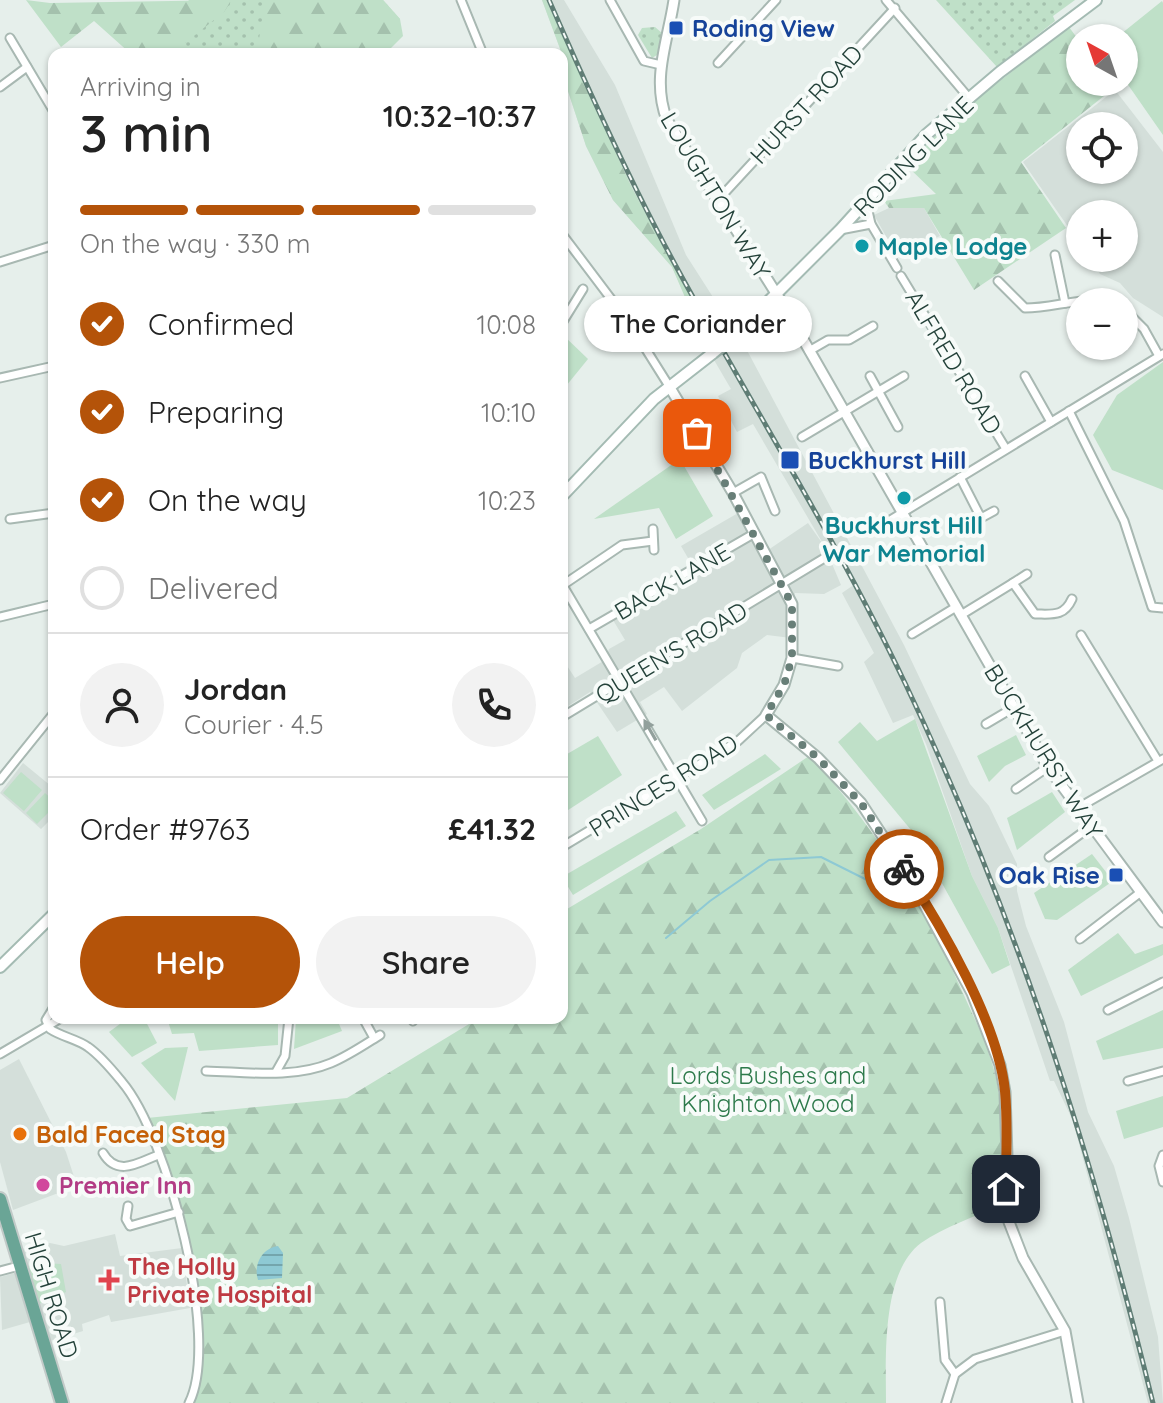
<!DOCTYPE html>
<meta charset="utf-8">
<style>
body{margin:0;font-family:Quicksand,sans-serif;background:#f2f2f2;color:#222;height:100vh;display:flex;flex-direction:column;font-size:30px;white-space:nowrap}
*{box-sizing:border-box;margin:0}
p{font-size:26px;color:#767676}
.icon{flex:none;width:44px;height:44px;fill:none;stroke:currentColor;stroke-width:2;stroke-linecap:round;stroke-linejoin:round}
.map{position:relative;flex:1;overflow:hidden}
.sheet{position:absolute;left:48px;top:48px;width:520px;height:976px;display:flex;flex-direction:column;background:#fff;border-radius:16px;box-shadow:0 2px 6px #0004}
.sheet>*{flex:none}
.needle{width:52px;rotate:320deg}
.fabs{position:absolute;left:1066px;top:24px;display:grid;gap:16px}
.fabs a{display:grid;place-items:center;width:72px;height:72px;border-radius:50%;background:#fff;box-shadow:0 2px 6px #0004;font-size:40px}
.pin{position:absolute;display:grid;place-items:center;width:68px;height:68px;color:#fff;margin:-34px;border-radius:16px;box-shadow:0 4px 12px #0006}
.courier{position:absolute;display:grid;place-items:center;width:80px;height:80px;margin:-40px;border:6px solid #b45309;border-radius:50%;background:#fff;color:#222;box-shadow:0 2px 10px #0007}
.bubble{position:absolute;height:56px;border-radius:28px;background:#fff;box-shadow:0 2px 6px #0004;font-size:26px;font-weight:600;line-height:56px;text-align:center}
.summary em{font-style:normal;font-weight:600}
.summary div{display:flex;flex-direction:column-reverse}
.summary{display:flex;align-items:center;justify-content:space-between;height:136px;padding:0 32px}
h1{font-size:52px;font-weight:600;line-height:60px}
.bar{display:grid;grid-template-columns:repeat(4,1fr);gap:12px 8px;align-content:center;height:96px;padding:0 32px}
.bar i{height:10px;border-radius:6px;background:#e0e0e0}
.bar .selected{background:#b45309}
.bar p{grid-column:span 4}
.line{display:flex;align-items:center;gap:20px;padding:0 32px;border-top:2px solid #e0e0e0}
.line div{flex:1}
.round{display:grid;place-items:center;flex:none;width:84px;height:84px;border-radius:42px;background:#f2f2f2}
ol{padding:0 32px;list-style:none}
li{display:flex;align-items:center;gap:24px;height:88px}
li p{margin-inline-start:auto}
li .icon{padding:8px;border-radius:50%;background:#b45309;color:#fff;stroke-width:4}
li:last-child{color:#767676}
li i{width:44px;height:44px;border:4px solid #e0e0e0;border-radius:50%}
.primary-button{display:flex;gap:16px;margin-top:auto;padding:16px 32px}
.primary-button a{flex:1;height:92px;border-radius:48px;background:#b45309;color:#fff;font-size:32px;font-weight:600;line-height:92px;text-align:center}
.primary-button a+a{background:#f2f2f2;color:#222}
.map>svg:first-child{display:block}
.built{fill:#d4dfda;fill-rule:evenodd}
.grass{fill:url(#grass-dots)}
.forest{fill:url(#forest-firs)}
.garden{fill:#bfe0c8}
.water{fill:url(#water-rules)}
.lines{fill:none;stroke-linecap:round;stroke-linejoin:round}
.stream{stroke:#8ec9d4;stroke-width:2}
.minor-casing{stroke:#a8b8b2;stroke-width:11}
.tertiary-casing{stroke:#a8b8b2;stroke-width:13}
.secondary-casing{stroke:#a4bbb3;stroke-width:14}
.primary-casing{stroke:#c2cac8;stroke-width:16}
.minor{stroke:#fff;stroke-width:7}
.tertiary{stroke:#fff;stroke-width:9}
.secondary{stroke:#fff;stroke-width:10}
.primary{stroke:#6aa596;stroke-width:12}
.rail-casing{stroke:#5f7d75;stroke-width:5}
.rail{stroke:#f7fbf9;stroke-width:2;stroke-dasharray:6;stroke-linecap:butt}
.secondary-bridge-casing{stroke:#a4bbb3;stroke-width:14;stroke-linecap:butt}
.secondary-bridge{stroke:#fff;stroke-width:10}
.oneway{fill:#92a09c}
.done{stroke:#687f78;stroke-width:8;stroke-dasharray:0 14.4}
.route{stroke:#b45309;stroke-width:10}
.transit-dot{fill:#1a4fb4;stroke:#f7fbf9;stroke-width:3}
.culture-dot{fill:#0f9aa8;stroke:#f7fbf9;stroke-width:3}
.food-dot{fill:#e8710a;stroke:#f7fbf9;stroke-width:3}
.hotel-dot{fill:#d1479c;stroke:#f7fbf9;stroke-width:3}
.health-dot{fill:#e0444e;stroke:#f7fbf9;stroke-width:3}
.labels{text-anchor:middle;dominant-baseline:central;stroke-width:8;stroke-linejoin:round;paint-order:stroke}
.transit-label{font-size:24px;font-weight:bold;fill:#164399;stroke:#f7fbf9;text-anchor:start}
.street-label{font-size:24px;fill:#24423a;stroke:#f7fbf9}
.culture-label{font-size:24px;font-weight:bold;fill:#0d838f;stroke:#f7fbf9;text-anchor:start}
.park-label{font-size:24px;fill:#2d7a4b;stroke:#f7fbf9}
.food-label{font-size:24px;font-weight:bold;fill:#c56008;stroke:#f7fbf9;text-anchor:start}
.hotel-label{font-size:24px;font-weight:bold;fill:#b23c85;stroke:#f7fbf9;text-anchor:start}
.health-label{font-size:24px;font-weight:bold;fill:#be3a42;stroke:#f7fbf9;text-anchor:start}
</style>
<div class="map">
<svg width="1163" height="1403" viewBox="0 0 1163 1403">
<defs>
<pattern id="grass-dots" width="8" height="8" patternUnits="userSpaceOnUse" patternTransform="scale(2)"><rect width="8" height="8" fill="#bfe0c8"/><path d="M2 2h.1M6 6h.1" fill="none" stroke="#a4c1ad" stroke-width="1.8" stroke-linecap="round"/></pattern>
<pattern id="forest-firs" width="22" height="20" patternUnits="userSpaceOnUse" patternTransform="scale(2)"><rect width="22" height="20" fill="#bfe0c8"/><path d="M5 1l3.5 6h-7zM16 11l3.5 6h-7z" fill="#a4c1ad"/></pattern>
<pattern id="water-rules" width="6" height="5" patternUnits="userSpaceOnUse" patternTransform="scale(2)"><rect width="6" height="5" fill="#8ec9d4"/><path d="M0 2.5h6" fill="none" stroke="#74a5ad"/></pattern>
</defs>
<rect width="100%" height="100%" fill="#e6efeb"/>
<g class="built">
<polygon points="542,0 564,0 615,85 686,255 734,330 708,347 672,267 613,200 586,146 566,85 562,54"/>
<path d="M1115,90L1163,152V317L1133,298L1120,283L1100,274L1089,258H1124V214H1080V244L1023,162ZM1080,126H1124V170H1080Z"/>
<polygon points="889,208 924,208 940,236 897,256 874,215"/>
<polygon points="741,339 904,645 970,784 989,806 1017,864 1017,891 1026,926 1064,1022 1088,1112 1114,1166 1129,1218 1158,1337 1163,1403 1148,1403 1073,1121 1054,1081 1050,1081 998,928 972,876 926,744 913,715 893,723 864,662 874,653 842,593 855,584 834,547 827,552 841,585 824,594 795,593 791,638 767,635 742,653 737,668 682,711 664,687 640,702 647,714 617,732 590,692 562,710 562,658 575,678 605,660 609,649 625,640 613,620 695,570 681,546 745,509 768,550 808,523 825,547 753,424 737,432 718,396 731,389 714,360"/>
<polygon points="23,763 51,786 54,783 54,816 41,829 0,793"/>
<polygon points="19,1059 66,1152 77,1186 13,1210 0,1162 0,1070"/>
<polygon points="115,1234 120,1256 182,1248 190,1308 111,1322 109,1315 82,1324 83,1331 50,1341 22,1249 50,1243 64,1246"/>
<polygon points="15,1273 30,1322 2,1330 0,1277"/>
</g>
<g class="grass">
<polygon points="189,0 383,0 400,19 353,54 144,54"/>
<polygon points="936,0 1075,0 1053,16 1055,21 997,67"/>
<polygon points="655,27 662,33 657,55 652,58 638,35 642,28"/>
</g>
<g class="forest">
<polygon points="26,0 50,3 232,0 224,12 171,54 131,54 94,21 61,47"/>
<polygon points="271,0 383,0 400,19 403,36 385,54 256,54 264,13"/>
<polygon points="542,0 546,0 632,188 706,325 699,330 672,267 613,200 586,146 566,85 562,54"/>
<polygon points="1069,27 1080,42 1080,82 1110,82 1114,88 1021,162 1066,228 974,290 924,208 889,208 884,201 936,194 907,166 951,119"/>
<path d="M809,756C876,827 928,912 967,1002C980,1030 993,1058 998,1088C1005,1126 1000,1167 1000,1205C975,1217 944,1227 921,1243C881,1273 886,1358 886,1403H192C215,1363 196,1266 185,1222C176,1187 159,1152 147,1118L347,1098L479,1018H562V912L701,829Z"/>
</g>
<g class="garden">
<polygon points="1162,1 1163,3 1163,135 1124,79 1124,38 1116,38"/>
<polygon points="562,334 588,359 562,391"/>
<polygon points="1163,362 1163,490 1112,470 1093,435 1117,395"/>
<polygon points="680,459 713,516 676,539 659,508 594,519"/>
<polygon points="915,719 972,876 998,928 1010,965 992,974 916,836 838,742 860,722 877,741"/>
<polygon points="1016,735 1026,755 1005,766 989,782 977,756"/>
<polygon points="598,736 622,775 562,814 562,757"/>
<polygon points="765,754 781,769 714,810 702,795"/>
<polygon points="21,772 42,790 24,811 3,793"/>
<polygon points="1052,792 1065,812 1017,850 1007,818"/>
<polygon points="45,793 54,801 54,807 37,824 26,813"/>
<polygon points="676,811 686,826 573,895 562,877"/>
<polygon points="1092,854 1113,881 1057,920 1045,919 1034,893"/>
<polygon points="1118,933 1135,954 1163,944 1163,955 1081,996 1068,970"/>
<polygon points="1163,1010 1163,1048 1103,1060 1096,1041"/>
<polygon points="128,1018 144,1018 157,1043 132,1057 109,1032"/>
<polygon points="167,1018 278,1018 278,1045 199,1051 194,1033 172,1034"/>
<polygon points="296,1019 337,1019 342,1031 294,1049"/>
<polygon points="188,1047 175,1101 141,1063 165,1048"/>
<polygon points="1163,1096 1163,1127 1124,1139 1116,1111"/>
<polygon points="44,1263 61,1264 66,1292 39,1304 27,1266"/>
</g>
<path class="water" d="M278,1246L283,1253L282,1278L258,1280C253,1265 262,1248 278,1246Z"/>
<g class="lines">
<polyline class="stream" points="666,938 710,901 769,860 821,857 867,880 901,872"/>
<g class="minor-casing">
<g id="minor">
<polyline points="461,0 483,54"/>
<polyline points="610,0 644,61 661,65"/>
<polyline points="886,0 969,98"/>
<polyline points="10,38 54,112"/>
<polyline points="718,63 776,0"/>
<polyline points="0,87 27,67"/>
<polyline points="718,200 895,8"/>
<polyline points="866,202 871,224 897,268"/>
<polyline points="840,230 871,224"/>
<polyline points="562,234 630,324 669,386"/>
<polyline points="1055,255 1065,303"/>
<polyline points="0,262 54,245"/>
<polyline points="901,276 1006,449"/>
<path d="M998,281L1025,308C1055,308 1081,296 1111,302"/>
<polyline points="1124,309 1144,329 1159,356"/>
<polyline points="562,323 583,289"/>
<polyline points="809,351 828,340 849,340 873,326"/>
<polyline points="870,376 898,427"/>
<polyline points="1025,376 1051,422"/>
<polyline points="0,378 54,366"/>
<polyline points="1069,411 1124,521 1152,607 1163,608"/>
<polyline points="802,437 904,376"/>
<polyline points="960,477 981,518 994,511"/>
<polyline points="733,493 761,477 775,511"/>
<polyline points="10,519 54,513"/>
<polyline points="967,526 981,518"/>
<polyline points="653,529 654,550"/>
<polyline points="874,530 1163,354"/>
<polyline points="1013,583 1027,574"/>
<polyline points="562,584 702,821"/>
<polyline points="563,585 622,545 653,541"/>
<path d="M961,615L1013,583L1035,614C1052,614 1064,617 1072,599"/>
<polyline points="0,617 54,604"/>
<polyline points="589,629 755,533"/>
<polyline points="912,634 956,607"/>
<polyline points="1081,635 1158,761"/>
<polyline points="792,658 838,666"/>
<polyline points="562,717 826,557"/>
<polyline points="986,724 1013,708"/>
<polyline points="0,780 54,713"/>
<polyline points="1016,789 1048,767"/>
<polyline points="1076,809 1163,759"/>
<polyline points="562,847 738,741 766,715"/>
<polyline points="1049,857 1090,827"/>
<polyline points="1080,939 1141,892"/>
<path d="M54,1007L46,1020L50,1029C62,1037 77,1039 88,1047C101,1056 113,1071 122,1082C168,1136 221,1340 189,1403"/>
<polyline points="1108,1010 1163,982"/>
<polyline points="363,1018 374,1038"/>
<polyline points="411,1018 413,1021"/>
<polyline points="0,1054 61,1018"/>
<path d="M206,1071C246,1072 293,1079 331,1063C348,1056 364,1045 380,1035"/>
<polyline points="276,1072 285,1056 289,1018"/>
<polyline points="1128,1081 1163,1071"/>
<path d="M103,1153C117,1177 138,1163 158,1155"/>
<polyline points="1163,1155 1159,1166 1163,1182"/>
<polyline points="128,1206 126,1219 130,1226 179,1212"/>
<polyline points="0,1271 19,1266"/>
<polyline points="940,1302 945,1360 955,1374"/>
<polyline points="946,1403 955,1374 975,1359 1065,1331"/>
</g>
</g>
<g class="tertiary-casing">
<g id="tertiary">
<path d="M674,0C668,41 651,79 667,120L784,306L1048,767L1163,922"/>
<polyline points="669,386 733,493 792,604 792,658 784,685 766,715 818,758 861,803 910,878 972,993 1000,1065 1005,1092 1009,1222 1023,1258 1065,1331 1078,1403"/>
</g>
</g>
<g class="secondary-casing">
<g id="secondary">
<polyline points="735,335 840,230 927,134 1000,72 1096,0"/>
<polyline points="562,496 654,399 713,353"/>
<polyline points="0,967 54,914"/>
</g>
</g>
<g class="primary-casing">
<polyline id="primary" points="0,1199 62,1403"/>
</g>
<use href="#minor" class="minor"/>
<use href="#tertiary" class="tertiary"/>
<use href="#secondary" class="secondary"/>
<use href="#primary" class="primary"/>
<g class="rail-casing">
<path id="rail" d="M549,0C587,87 626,173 671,257C748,400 835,536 905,683C1017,918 1091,1150 1153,1403"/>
</g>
<use href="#rail" class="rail"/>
<g class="secondary-bridge-casing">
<polyline id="secondary-bridge" points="713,353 735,335"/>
</g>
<use href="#secondary-bridge" class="secondary-bridge"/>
</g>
<defs><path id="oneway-solid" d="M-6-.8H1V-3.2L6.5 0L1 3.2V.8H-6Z" transform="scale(2)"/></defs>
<use class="oneway" href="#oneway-solid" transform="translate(650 730) rotate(-120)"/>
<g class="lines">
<polyline class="done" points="697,433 792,604 792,658 784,685 766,715 818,758 861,803 904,869"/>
<path class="route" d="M904,869C942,927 998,1023 1005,1091C1008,1123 1006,1157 1006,1189"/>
</g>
<g class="transit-dot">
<rect x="668" y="20" width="16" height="16" rx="4"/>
<rect x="780" y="450" width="20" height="20" rx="4"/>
<rect x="1108" y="867" width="16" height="16" rx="4"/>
</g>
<g class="culture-dot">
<circle cx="862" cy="246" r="8"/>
<circle cx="904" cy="498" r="8"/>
</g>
<circle class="food-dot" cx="20" cy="1134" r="8"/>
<circle class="hotel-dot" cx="43" cy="1185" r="8"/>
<path class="health-dot" d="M105 1268h8v8h8v8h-8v8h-8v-8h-8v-8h8z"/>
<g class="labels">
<g class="transit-label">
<text x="692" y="28">Roding View</text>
<text x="808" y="460">Buckhurst Hill</text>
<text x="1100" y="875" text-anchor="end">Oak Rise</text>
</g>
<g class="street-label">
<text transform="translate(806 104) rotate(-47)">HURST ROAD</text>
<text transform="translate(913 156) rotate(-45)">RODING LANE</text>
<text transform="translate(716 195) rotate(59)">LOUGHTON WAY</text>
<text transform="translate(954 362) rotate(59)">ALFRED ROAD</text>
<text transform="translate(672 581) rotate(-30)">BACK LANE</text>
<text transform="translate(671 652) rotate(-31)">QUEEN'S ROAD</text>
<text transform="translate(1044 751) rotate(58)">BUCKHURST WAY</text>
<text transform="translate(663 785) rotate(-32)">PRINCES ROAD</text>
<text transform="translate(52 1295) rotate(73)">HIGH ROAD</text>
</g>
<g class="culture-label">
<text x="878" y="246">Maple Lodge</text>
<text x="904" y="525" text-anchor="middle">Buckhurst Hill<tspan x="904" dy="28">War Memorial</tspan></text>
</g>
<g class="park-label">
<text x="768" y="1075">Lords Bushes and<tspan x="768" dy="28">Knighton Wood</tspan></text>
</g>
<g class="food-label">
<text x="36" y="1134">Bald Faced Stag</text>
</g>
<g class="hotel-label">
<text x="59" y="1185">Premier Inn</text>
</g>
<g class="health-label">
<text x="127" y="1266">The Holly<tspan x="127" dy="28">Private Hospital</tspan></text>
</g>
</g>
</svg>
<div class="fabs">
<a><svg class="needle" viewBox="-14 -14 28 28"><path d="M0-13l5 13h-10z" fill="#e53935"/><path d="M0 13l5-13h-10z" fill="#767676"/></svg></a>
<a><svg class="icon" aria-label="locate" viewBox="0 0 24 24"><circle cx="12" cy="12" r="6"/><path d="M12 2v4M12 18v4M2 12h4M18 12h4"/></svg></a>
<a>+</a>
<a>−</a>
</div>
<div class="pin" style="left:697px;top:433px;background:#ea580c"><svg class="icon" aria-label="bag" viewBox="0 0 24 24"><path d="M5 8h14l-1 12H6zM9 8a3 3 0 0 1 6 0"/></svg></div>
<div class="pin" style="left:1006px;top:1189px;background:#1f2937"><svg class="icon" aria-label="home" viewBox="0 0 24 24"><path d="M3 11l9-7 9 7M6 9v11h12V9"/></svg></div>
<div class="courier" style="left:904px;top:869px"><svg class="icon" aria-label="bike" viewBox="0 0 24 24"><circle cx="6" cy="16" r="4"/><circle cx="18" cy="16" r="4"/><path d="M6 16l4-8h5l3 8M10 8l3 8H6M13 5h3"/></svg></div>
<div class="bubble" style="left:584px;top:296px;width:228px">The Coriander</div>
<section class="sheet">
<div class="summary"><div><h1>3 min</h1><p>Arriving in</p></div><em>10:32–10:37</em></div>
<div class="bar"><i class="selected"></i><i class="selected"></i><i class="selected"></i><i></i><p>On the way · 330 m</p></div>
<ol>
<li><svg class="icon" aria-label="check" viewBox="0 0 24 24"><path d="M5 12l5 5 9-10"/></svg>Confirmed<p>10:08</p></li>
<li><svg class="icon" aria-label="check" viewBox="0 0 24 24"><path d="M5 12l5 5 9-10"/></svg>Preparing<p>10:10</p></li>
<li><svg class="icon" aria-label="check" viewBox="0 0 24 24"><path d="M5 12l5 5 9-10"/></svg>On the way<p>10:23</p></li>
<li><i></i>Delivered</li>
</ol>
<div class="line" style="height:144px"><a class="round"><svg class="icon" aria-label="person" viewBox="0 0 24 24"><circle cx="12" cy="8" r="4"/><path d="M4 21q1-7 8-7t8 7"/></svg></a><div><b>Jordan</b><p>Courier · 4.5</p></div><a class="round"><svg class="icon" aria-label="phone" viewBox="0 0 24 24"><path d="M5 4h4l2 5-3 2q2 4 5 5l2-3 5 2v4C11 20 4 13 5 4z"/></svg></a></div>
<div class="line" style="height:104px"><div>Order #9763</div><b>£41.32</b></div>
<div class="primary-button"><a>Help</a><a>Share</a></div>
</section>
</div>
